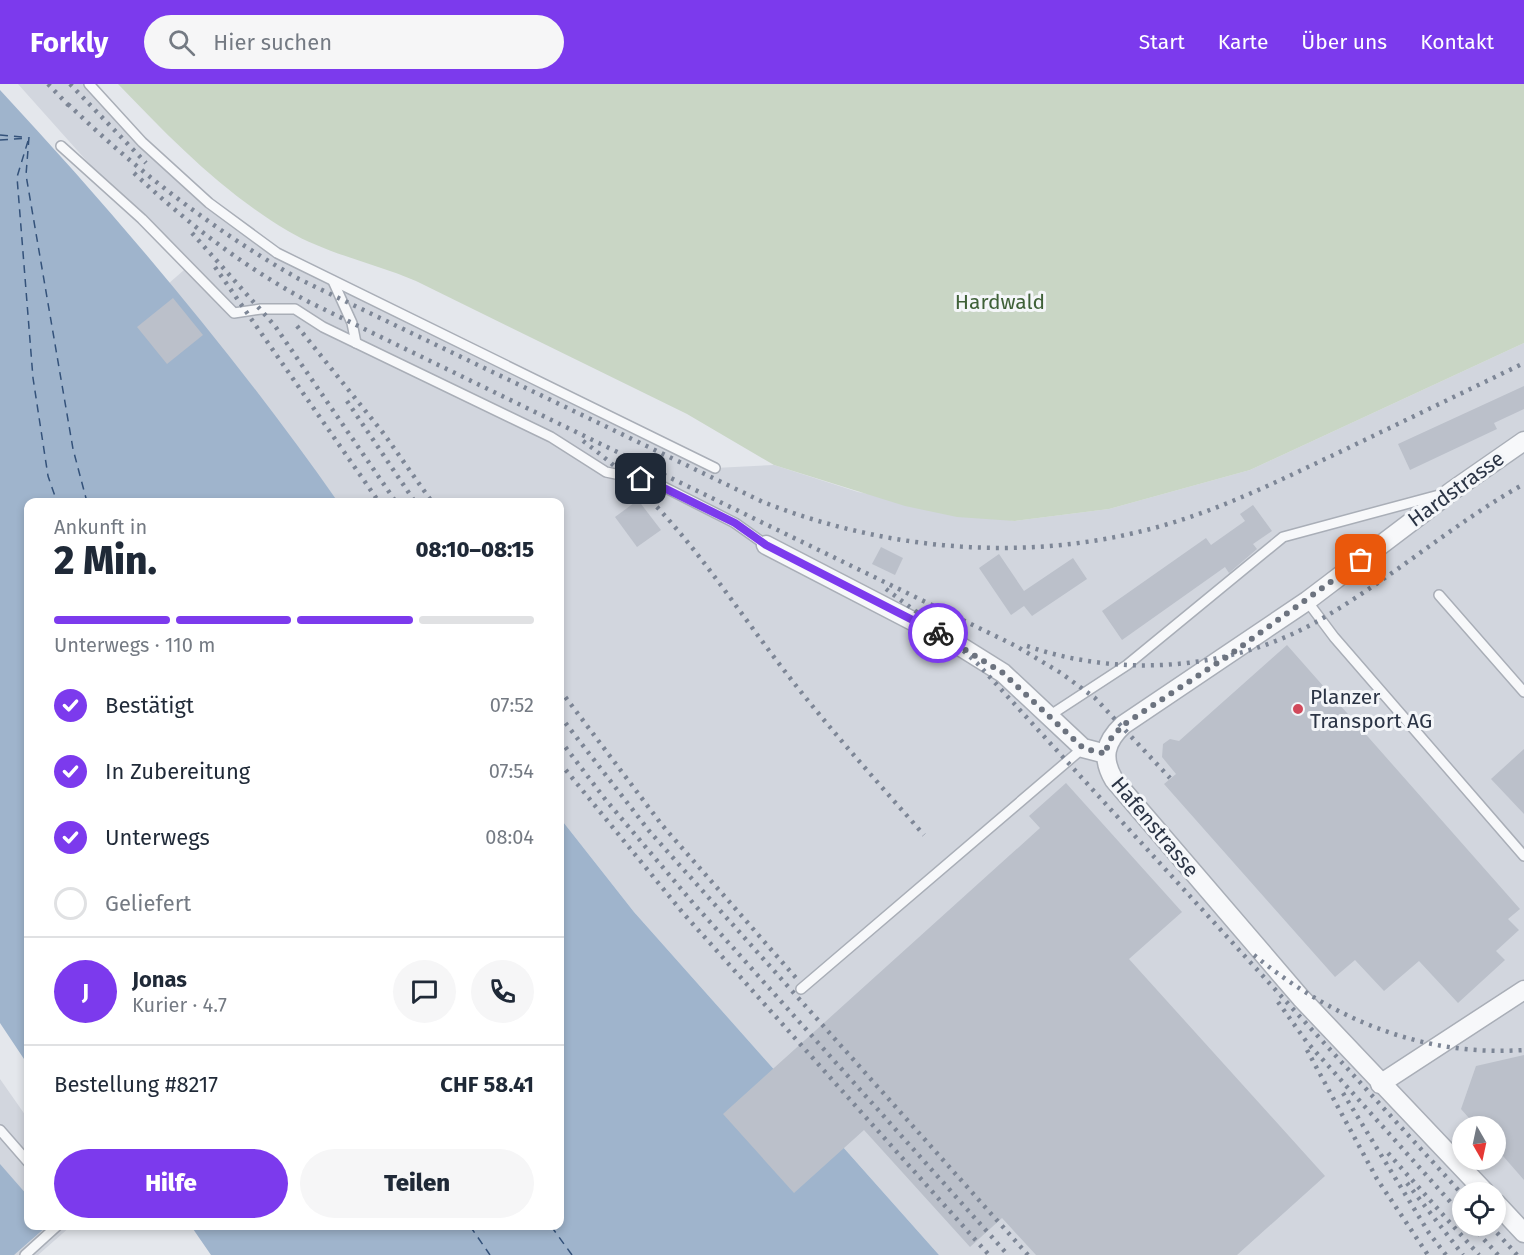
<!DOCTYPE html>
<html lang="de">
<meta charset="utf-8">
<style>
body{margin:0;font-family:"Fira Sans",sans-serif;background:#f6f6f7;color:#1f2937;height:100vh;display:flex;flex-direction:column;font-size:22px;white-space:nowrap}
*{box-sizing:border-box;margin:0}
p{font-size:20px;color:#747a83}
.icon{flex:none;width:33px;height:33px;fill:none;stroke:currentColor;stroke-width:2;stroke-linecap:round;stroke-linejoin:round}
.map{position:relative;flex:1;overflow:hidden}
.drawer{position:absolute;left:24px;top:414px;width:540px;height:732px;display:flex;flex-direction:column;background:#fff;border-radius:12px;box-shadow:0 3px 9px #0003}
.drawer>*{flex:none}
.needle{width:39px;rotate:171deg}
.buttons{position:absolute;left:1452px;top:1032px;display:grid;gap:12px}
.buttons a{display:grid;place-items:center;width:54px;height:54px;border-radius:50%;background:#fff;box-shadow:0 3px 9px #0003;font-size:30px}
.pin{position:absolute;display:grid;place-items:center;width:51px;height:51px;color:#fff;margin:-26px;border-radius:12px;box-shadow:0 3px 9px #0006}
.courier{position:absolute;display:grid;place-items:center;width:60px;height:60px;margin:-30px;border:4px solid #7c3aed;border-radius:50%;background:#fff;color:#222;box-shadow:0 2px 8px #0007}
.headline em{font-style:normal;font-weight:800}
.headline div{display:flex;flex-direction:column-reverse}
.headline{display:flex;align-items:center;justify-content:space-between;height:102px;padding:0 30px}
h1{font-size:39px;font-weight:800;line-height:45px}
.bar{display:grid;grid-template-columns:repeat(4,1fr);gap:9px 6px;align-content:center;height:72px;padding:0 30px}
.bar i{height:8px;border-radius:4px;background:#e0e1e3}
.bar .active{background:#7c3aed}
.bar p{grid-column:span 4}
.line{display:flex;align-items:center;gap:15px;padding:0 30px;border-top:2px solid #e0e1e3}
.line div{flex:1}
.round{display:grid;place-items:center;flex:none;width:63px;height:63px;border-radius:32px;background:#f6f6f7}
ol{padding:0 30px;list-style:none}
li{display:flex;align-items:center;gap:18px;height:66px}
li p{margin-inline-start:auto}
li .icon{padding:6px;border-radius:50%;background:#7c3aed;color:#fff;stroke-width:4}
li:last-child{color:#747a83}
li i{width:33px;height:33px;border:3px solid #e0e1e3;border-radius:50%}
.primary-button{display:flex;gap:12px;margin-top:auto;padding:12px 30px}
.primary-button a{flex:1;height:69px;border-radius:36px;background:#7c3aed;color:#fff;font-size:24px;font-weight:800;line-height:69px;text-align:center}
.primary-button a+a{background:#f6f6f7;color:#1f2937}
header{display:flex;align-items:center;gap:36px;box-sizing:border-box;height:84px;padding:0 30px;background:#7c3aed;color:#fff}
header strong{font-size:28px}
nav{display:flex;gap:33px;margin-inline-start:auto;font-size:21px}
.search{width:420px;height:54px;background:#f6f6f7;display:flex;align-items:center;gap:15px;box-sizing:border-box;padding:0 21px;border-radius:33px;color:#747a83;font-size:22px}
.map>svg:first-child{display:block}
.built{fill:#d2d6de;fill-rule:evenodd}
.green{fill:#c9d6c5}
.water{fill:#9fb4cc}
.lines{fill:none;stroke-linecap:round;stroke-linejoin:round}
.ferry{stroke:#34527a;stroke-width:1.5;stroke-dasharray:8 6;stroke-linecap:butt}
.building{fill:#bbc0ca}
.service-casing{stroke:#a9aeb7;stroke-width:12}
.minor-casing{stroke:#a9aeb7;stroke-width:21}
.service{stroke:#f7f8fa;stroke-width:9}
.minor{stroke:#f7f8fa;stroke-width:18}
.rail{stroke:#7d8696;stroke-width:4.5;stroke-dasharray:3 6;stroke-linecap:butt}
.done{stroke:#6c737f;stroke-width:6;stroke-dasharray:0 10.8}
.route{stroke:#7c3aed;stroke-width:8}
.poi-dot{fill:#d1495b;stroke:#f4f6f9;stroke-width:2}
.labels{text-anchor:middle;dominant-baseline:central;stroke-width:6;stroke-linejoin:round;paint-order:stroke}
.park-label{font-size:21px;fill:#3f6138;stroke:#f4f6f9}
.street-label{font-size:21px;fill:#2b3445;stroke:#f4f6f9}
.poi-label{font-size:21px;fill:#2b3445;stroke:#f4f6f9;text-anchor:start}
</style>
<header>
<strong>Forkly</strong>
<div class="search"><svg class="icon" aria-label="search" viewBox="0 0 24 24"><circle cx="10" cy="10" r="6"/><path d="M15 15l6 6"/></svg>Hier suchen</div>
<nav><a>Start</a><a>Karte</a><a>Über uns</a><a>Kontakt</a></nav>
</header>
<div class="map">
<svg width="1524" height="1171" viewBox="0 0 1524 1171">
<rect width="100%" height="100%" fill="#e4e7ec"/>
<g class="built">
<path d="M18,0H89L209,119L277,169L715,384L774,381L858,408L1015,437L1109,425L1250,386L1524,259V1171H939L634,828L560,734V418H338L254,305L168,200L184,186ZM1462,1042H1496V1076H1462ZM1462,1108H1496V1142H1462Z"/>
<polygon points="0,995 28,1035 28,1142 71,1142 38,1171 0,1171"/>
</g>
<path class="green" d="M118,0H1524V259L1250,386L1109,425L1015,437L957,433L905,422L774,381L687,330L416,197C374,179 327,170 288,147C222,108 170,54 118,0Z"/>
<g class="water">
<path d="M0,6C119,134 238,275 338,418H28V981L0,939Z"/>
<polygon points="560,734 634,828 939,1171 211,1171 191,1142 560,1142"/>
<polygon points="0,1080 28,1112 28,1142 47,1142 14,1171 0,1171"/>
</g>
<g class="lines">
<g class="ferry">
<polyline points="0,51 22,53"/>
<polyline points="29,53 26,91 73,365 87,418"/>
<polyline points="0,56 28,54"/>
<polyline points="28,57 17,93 33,294 48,392 57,418"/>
<polyline points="470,1142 490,1171"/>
<polyline points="551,1142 572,1171"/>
</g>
</g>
<g class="building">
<polygon points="173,214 203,251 167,280 137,243"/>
<polygon points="1524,302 1524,325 1494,339 1497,345 1410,386 1398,360"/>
<polygon points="638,416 661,446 637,463 615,433"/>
<polygon points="1253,421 1272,447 1253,460 1257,465 1229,489 1225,483 1122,556 1102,527 1206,454 1211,461 1245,437 1240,430"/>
<polygon points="881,463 903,474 895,491 872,480"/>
<polygon points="999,470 1024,507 1073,474 1087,495 1032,532 1024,522 1011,531 979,484"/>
<polygon points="1287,561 1520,825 1508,835 1519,846 1496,867 1505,876 1458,919 1419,877 1384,907 1355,876 1335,893 1164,700 1176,690 1162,673 1163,660 1170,655 1179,657"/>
<polygon points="1524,665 1524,730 1491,695"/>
<polygon points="1066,699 1182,828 1129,875 1325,1092 1237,1171 1036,1171 1002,1134 970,1163 864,1046 794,1109 723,1030 1040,744 1029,732"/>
<polygon points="1524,971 1524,1096 1496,1064 1496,1042 1476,1042 1461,1025 1476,982"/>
</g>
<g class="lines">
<g class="service-casing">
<g id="service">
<polyline points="89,0 142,58 209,119 277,169 715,384"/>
<polyline points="61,62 142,135 234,229 261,225 295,225 323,243 551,353 606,388 654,398 735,439 766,461"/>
<polyline points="333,197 352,239 356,259"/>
<polyline points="1439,511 1524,608"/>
<polyline points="1307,517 1334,553 1524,772"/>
<polyline points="1049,632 1127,581 1283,453 1439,411"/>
<polyline points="801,905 1083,664"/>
<polyline points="0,1046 28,1078"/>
<polyline points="25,1171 57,1142"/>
</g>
</g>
<g class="minor-casing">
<g id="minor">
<polyline points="766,461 955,559 1003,589 1083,664 1106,670"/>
<polyline points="1380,1000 1524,906"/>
<path d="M1485,1108L1301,914L1114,696C1101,674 1105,658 1123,641L1307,517L1452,407L1524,357"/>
<polyline points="1496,1119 1524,1149"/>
</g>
</g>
<use href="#service" class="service"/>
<use href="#minor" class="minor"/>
<g class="rail">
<polyline points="48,0 73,26"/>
<polyline points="70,0 146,79"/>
<path d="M68,20C137,87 216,148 299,195L763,418C899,471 1050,481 1190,433C1243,415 1293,390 1344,366C1404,337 1464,308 1524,279"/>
<path d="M134,89C188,140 244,183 309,218L1016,562L1061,589L1095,614L1170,694"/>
<polyline points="192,149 275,242 396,418"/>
<polyline points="215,183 379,418"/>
<polyline points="297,242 384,350 432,418"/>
<polyline points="347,317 415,418"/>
<path d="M583,357C671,422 713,493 777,577C823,638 874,694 924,751"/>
<polyline points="886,505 938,544 977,579 1462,1110"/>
<path d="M1027,562C1123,595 1235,586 1323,534C1392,494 1454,439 1524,400"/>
<polyline points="560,606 662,741 797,895"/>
<polyline points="560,632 650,748 1028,1171"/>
<polyline points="560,656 605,715 693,819 1008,1171"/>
<polyline points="560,679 683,829 989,1171"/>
<path d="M1254,871C1332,935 1422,973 1524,966"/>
<polyline points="1278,918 1306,957 1462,1131"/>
<polyline points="1307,966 1377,1095 1428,1171"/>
<polyline points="1343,1009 1429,1149 1446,1171"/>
<polyline points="1388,1069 1479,1171"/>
<polyline points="1407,1099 1463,1171"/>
<polyline points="1472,1142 1498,1171"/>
<polyline points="1491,1142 1517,1171"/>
</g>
</g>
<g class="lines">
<polyline class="done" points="938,549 1003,589 1083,664 1106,670 1108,658 1123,641 1228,572 1361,476"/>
<polyline class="route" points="641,395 654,399 735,439 766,461 938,549"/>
</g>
<circle class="poi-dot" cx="1298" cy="625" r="6"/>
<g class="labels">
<g class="park-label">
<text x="1000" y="218">Hardwald</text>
</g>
<g class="street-label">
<text transform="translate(1456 405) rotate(-36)">Hardstrasse</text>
<text transform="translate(1155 743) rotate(50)">Hafenstrasse</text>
</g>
<g class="poi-label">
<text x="1310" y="613">Planzer<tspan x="1310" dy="24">Transport AG</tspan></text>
</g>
</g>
</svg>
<div class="buttons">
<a><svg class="needle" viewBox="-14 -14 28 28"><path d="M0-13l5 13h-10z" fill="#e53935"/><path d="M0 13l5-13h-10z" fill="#747a83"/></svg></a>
<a><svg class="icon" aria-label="locate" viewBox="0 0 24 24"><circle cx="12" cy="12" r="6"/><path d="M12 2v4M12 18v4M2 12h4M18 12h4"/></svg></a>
</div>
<div class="pin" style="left:1361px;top:476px;background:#ea580c"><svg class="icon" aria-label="bag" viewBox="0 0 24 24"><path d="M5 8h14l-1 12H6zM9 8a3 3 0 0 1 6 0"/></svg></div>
<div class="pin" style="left:641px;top:395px;background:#1f2937"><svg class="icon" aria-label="home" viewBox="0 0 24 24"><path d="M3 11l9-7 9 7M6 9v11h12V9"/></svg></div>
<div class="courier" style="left:938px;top:549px"><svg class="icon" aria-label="bike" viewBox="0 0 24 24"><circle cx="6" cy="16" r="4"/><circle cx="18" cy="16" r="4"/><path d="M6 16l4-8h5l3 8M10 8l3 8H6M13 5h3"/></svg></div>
<section class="drawer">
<div class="headline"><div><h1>2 Min.</h1><p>Ankunft in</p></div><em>08:10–08:15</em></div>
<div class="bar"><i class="active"></i><i class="active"></i><i class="active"></i><i></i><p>Unterwegs · 110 m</p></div>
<ol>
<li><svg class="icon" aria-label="check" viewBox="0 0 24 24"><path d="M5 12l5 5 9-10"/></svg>Bestätigt<p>07:52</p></li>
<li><svg class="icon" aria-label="check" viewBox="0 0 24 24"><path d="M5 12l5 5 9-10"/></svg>In Zubereitung<p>07:54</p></li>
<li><svg class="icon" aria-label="check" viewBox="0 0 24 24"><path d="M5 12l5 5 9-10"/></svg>Unterwegs<p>08:04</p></li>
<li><i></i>Geliefert</li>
</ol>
<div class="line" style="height:108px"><b class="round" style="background:#7c3aed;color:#fff">J</b><div><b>Jonas</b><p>Kurier · 4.7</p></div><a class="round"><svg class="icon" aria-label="chat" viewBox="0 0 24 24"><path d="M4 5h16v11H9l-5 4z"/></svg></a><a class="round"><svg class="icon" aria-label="phone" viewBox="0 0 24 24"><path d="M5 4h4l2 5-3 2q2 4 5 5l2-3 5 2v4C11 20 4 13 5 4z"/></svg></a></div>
<div class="line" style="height:78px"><div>Bestellung #8217</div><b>CHF 58.41</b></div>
<div class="primary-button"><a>Hilfe</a><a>Teilen</a></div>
</section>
</div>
